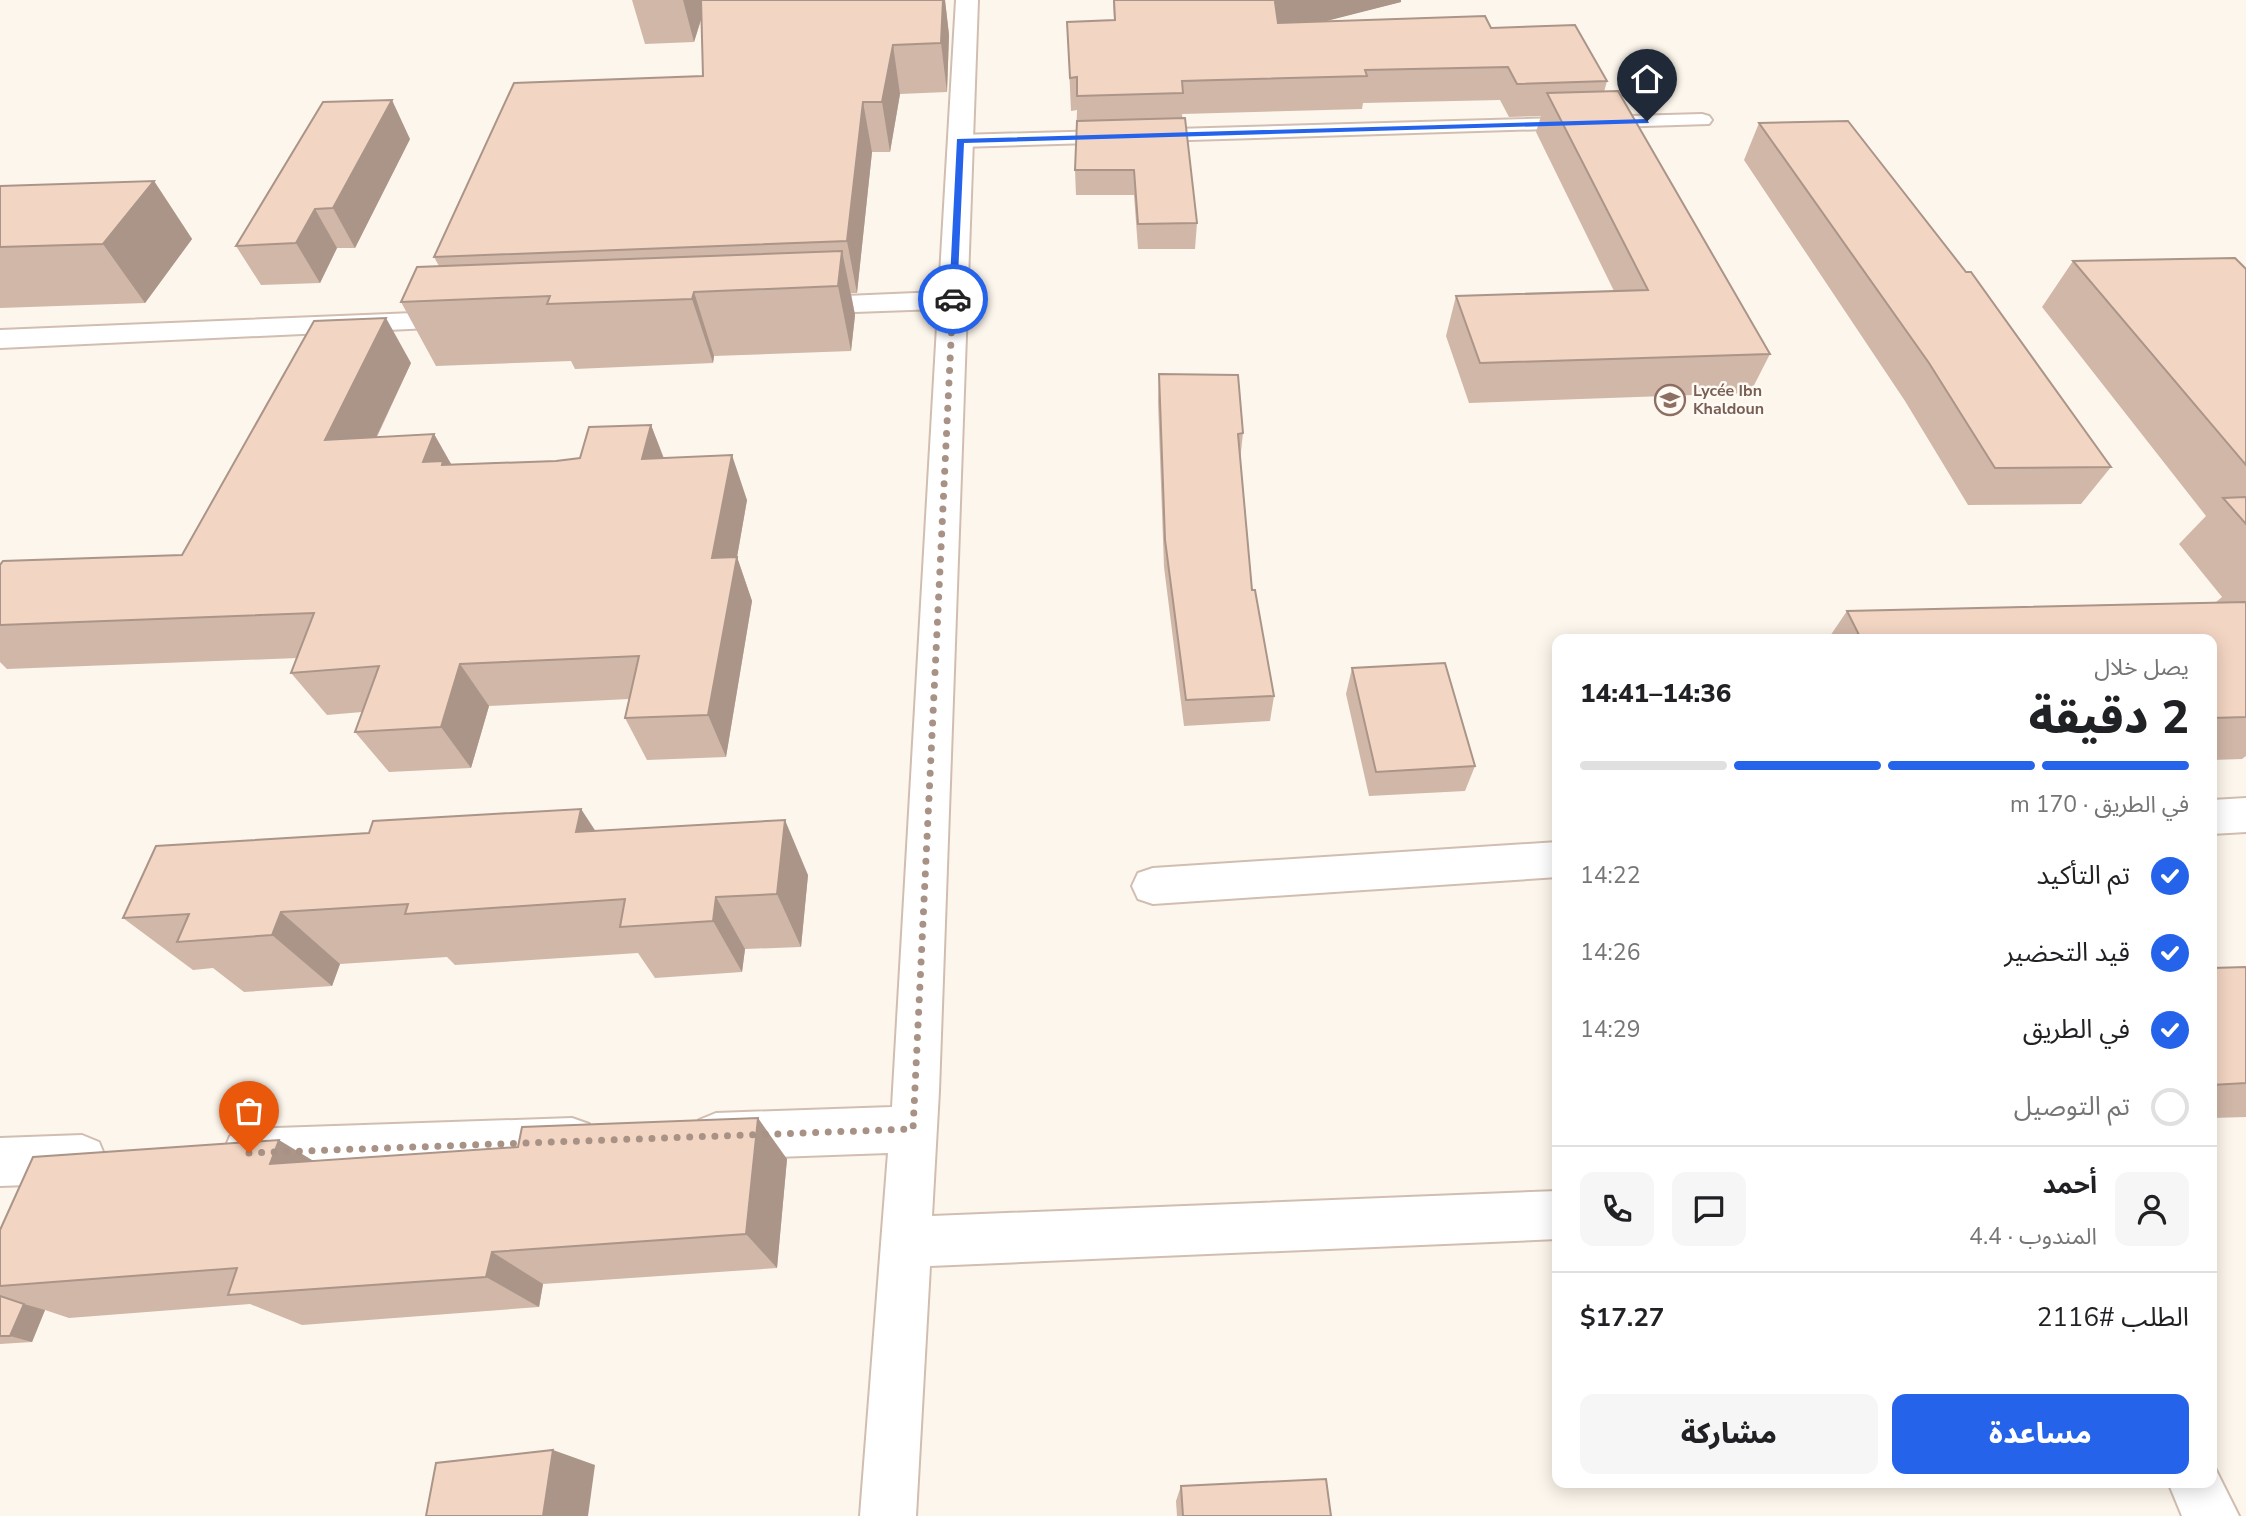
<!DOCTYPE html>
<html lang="ar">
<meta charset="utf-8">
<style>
body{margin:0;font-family:"Nunito Sans","Noto Sans Arabic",sans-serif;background:#f6f6f6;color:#202124;direction:rtl;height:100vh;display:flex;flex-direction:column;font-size:26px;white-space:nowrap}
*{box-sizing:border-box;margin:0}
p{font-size:23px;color:#757577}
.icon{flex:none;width:38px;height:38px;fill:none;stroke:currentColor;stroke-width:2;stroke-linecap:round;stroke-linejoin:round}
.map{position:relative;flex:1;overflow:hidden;direction:ltr}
.sheet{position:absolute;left:1552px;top:634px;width:665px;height:854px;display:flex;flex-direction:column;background:#fff;border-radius:14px;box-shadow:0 4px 18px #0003;direction:rtl}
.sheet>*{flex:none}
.pin{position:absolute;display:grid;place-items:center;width:60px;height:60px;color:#fff;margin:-72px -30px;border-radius:50% 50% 50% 0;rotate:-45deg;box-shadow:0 0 7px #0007}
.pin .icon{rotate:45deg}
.courier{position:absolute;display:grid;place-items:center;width:70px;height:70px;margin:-35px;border:5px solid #2563eb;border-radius:50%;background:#fff;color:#222;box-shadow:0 2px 9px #0007}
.head em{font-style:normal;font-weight:800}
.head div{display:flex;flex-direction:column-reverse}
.head{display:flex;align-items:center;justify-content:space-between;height:119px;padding:0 28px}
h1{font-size:46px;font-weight:800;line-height:52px}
.bar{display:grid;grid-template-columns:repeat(4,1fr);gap:10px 7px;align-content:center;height:84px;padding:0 28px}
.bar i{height:9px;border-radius:5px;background:#e0e0e0}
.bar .current{background:#2563eb}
.bar p{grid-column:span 4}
.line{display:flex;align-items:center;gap:18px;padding:0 28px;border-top:2px solid #e0e0e0}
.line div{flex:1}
.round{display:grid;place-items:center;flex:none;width:74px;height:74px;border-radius:14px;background:#f6f6f6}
ol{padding:0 28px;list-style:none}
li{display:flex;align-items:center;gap:21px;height:77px}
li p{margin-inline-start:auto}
li .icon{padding:7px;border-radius:50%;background:#2563eb;color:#fff;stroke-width:4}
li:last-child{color:#757577}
li i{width:38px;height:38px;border:4px solid #e0e0e0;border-radius:50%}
.primary-button{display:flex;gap:14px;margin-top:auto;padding:14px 28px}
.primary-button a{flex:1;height:80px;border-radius:14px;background:#2563eb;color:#fff;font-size:28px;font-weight:800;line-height:80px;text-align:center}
.primary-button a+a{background:#f6f6f6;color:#202124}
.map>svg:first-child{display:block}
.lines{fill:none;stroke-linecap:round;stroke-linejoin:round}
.lane-casing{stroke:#d1beb0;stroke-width:4}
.street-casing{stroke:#d1beb0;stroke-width:4}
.lane{fill:#fff;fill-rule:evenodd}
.street{fill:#fff;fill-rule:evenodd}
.wall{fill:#d1b7a8}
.shaded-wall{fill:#aa9588}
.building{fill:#f3d5c3;stroke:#aa9588;stroke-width:2}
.route{fill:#2563eb}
.done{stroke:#a89285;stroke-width:7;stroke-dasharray:0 12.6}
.labels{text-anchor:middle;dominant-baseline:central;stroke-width:5;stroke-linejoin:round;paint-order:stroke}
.far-education-label{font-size:16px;font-weight:bold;fill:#785e54;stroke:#fffaf3;text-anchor:start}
</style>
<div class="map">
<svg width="2246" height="1516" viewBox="0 0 2246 1516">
<rect width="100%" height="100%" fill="#fdf6ec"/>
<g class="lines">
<g class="lane-casing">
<polygon id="lane" points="1702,114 1709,116 1712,120 1709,124 960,147 953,145 949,141 953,137 960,135"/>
</g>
<g class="street-casing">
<g id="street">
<polygon points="956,0 978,0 939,1091 932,1216 1558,1191 1558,1239 930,1266 916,1516 860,1516 888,1153 716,1159 699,1152 692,1136 699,1120 716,1113 892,1107 938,309 799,314 789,312 785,306 789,300 799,298 939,292"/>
<polygon points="463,311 473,314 477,320 473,326 0,348 0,330"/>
<polygon points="2246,798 2246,832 2212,834 2212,800"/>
<polygon points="1558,842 1558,877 1153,904 1138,899 1132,886 1138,873 1153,868"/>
<polygon points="572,1118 589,1124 596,1141 589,1158 572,1164 247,1177 230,1170 223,1153 230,1136 247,1129"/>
<polygon points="82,1135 99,1142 106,1159 99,1176 82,1183 0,1186 0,1138"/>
<polygon points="2212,1462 2239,1516 2182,1516 2168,1482 2212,1482"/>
</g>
</g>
<use href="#lane" class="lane"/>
<use href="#street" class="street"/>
</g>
<g class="wall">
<polygon points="632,0 945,0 949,35 947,92 900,94 890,152 872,152 857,293 851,293 855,315 851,351 714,356 713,363 575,369 571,361 436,366 401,302 439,266 434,257 703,76 702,17 694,42 645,44"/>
<polygon points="1113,0 1401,0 1401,2 1324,21 1491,28 1607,81 1604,92 1770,354 1750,393 1469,403 1446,336 1456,296 1614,291 1536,132 1541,116 1509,117 1500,100 1363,103 1362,109 1182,114 1197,223 1195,249 1138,249 1134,195 1076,195 1075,170 1077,110 1071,111 1067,22 1114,20"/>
<polygon points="1759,123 1966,272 2111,467 2081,504 1968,505 1905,401 1744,160"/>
<polygon points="410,139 355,248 337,248 320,283 261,285 236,246"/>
<polygon points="154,181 192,239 145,303 0,308 0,247"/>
<polygon points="2073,261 2246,269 2246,756 2242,759 2212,760 2212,639 1828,639 1847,611 2216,602 2222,597 2179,544 2206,516 2042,307"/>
<polygon points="411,363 377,437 434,434 451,464 556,461 580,458 651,425 664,458 747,500 737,557 752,601 726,757 647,760 625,718 629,699 489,706 471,768 389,772 355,732 362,712 327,715 291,673 297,658 7,669 0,662 0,565 182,555"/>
<polygon points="1159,374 1243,433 1240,461 1252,590 1274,696 1270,721 1184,726 1164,567 1158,402"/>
<polygon points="1352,668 1475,766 1465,791 1369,796 1346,694"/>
<polygon points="581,809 595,830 808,875 801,947 745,949 742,972 655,978 638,953 455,965 447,957 340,964 332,986 244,992 213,968 193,970 123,918 369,833"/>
<polygon points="2246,967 2246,1117 2212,1118 2212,968"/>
<polygon points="787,1159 777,1268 543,1284 539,1307 302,1325 250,1304 69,1318 45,1310 32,1342 0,1344 0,1230 313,1161"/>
<polygon points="1181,1486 1331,1516 1177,1516 1176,1501"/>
</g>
<g class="shaded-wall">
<polygon points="683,0 707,0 694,42"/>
<polygon points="943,0 945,0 949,35 947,92 941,43"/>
<polygon points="1285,0 1401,0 1401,2 1272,35 1275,2"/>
<polygon points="893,45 900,94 890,152 882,102"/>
<polygon points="392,100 410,139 355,248 333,208"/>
<polygon points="863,102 872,152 857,293 847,241"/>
<polygon points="154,181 192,239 145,303 103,244"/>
<polygon points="315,209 337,248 320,283 296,243"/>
<polygon points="842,251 855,315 851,351 838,286"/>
<polygon points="694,292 714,356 713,363 692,299"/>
<polygon points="386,318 411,363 354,484 325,440"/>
<polygon points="651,425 668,470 642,459"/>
<polygon points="434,434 459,478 423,462"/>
<polygon points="732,455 747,500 737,557 752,601 726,757 708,715 712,558"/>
<polygon points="460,664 489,706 471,768 441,727"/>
<polygon points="581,809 617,865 576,832"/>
<polygon points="785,820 808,875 801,947 777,894"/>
<polygon points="716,897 745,949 742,972 713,921"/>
<polygon points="281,912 340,964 332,986 272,935"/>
<polygon points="758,1118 787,1159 777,1268 746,1234"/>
<polygon points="279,1140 345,1180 270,1164"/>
<polygon points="492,1252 543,1284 539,1307 486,1277"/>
<polygon points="24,1304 45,1310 32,1342 10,1336"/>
<polygon points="553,1450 595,1465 588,1516 543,1516"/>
</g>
<g class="building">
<polygon points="701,0 943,0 941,43 893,45 882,102 863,102 847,241 434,257 514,83 703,76"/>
<polygon points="1114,0 1285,0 1275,2 1278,23 1485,16 1491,28 1575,25 1607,81 1517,84 1508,67 1365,70 1367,76 1182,81 1183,93 1077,96 1077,77 1070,78 1067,22 1115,20"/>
<polygon points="1618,91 1770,354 1480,363 1456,296 1648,290 1547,93"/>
<polygon points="392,100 333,208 315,209 296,243 236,246 323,102"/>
<polygon points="1185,118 1197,223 1138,224 1134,170 1075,170 1077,121"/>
<polygon points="1848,121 1966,272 1971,272 2111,467 1995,468 1929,363 1759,123"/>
<polygon points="154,181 103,244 0,247 0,186"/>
<polygon points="842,251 838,286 694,292 692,299 547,304 550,296 401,302 417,267"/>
<polygon points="2235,258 2246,269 2246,465 2073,261"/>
<polygon points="386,318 325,440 434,434 423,462 443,461 442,465 556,461 580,458 589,427 651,425 642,459 732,455 712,558 737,557 708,715 625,718 639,656 460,664 441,727 355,732 379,666 291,673 314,613 0,625 0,565 3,561 182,555 314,321"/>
<polygon points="1159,374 1238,375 1243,433 1238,434 1252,590 1255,590 1274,696 1186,700 1165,540"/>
<polygon points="2246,497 2246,524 2223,498"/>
<polygon points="2246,602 2246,717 2212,718 2212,639 1861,639 1847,611"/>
<polygon points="1445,663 1475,766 1376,772 1352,668"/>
<polygon points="581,809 576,832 785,820 777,894 716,897 713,921 620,927 625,899 405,914 408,904 281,912 272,935 177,942 189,914 123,918 156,846 369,833 373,821"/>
<polygon points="2246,967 2246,1083 2212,1085 2212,968"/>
<polygon points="758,1118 746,1234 492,1252 486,1277 228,1295 237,1268 0,1286 0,1230 33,1157 279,1140 270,1164 518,1147 522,1127"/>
<polygon points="0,1296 24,1304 10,1336 0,1336"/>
<polygon points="553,1450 543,1516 426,1516 436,1463"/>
<polygon points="1326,1479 1331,1516 1183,1516 1181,1486"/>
</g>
<polygon class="route" points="1647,119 1649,123 964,143 957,299 953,301 949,299 957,139"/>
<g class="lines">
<polyline class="done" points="249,1153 913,1129 953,299"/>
</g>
<defs>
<g id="school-ring" transform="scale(1.575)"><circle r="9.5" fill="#fffaf3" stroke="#8d6e63" stroke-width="1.5"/><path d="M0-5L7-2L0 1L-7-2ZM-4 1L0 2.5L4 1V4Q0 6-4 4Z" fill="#8d6e63"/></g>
</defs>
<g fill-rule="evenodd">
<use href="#school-ring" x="1670" y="400"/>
</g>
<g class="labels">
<g class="far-education-label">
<text x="1693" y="391">Lycée Ibn<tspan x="1693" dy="18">Khaldoun</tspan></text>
</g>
</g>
</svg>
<div class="pin" style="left:249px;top:1153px;background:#ea580c"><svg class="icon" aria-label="bag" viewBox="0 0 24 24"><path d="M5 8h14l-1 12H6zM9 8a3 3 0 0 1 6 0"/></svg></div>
<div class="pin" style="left:1647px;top:121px;background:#1f2937"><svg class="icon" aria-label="home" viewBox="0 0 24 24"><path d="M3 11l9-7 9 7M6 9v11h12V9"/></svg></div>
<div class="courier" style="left:953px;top:299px"><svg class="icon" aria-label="car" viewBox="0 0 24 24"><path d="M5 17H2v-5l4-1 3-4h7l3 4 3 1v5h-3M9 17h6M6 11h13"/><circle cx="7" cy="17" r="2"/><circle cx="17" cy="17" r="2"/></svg></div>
<section class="sheet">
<div class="head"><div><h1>2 دقيقة</h1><p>يصل خلال</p></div><em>14:36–14:41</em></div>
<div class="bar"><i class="current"></i><i class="current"></i><i class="current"></i><i></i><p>في الطريق · 170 m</p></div>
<ol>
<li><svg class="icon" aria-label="check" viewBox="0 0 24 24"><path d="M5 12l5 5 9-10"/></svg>تم التأكيد<p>14:22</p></li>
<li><svg class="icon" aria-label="check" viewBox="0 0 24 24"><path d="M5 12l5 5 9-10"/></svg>قيد التحضير<p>14:26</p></li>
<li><svg class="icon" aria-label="check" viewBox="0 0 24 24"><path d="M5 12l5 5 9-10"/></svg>في الطريق<p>14:29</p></li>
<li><i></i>تم التوصيل</li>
</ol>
<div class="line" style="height:126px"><a class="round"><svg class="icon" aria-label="person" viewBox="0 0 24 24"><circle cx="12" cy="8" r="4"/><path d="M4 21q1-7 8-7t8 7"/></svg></a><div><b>أحمد</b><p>المندوب · 4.4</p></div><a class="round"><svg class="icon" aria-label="chat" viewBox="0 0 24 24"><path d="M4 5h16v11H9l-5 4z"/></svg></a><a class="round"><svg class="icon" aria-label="phone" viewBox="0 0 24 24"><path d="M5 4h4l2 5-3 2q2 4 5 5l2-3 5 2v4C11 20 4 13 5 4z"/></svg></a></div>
<div class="line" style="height:91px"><div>الطلب #2116</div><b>$17.27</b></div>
<div class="primary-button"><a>مساعدة</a><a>مشاركة</a></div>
</section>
</div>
